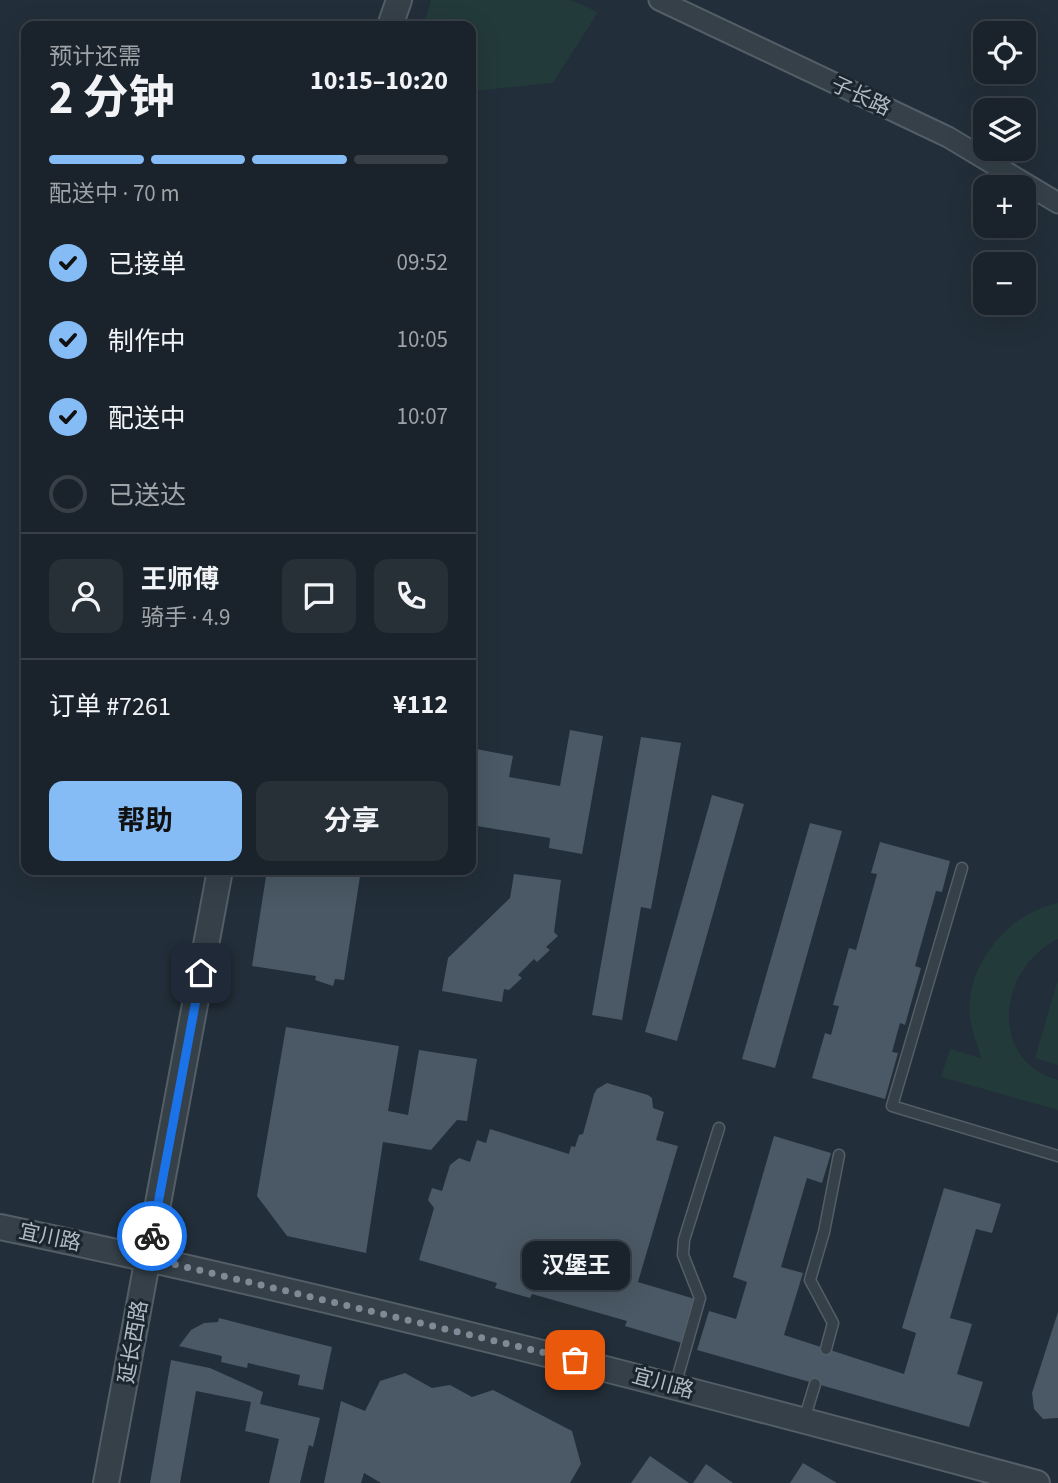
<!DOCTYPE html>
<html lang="zh">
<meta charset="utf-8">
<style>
body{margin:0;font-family:"Source Sans 3","Noto Sans SC",sans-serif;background:#272f37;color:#f1f3f6;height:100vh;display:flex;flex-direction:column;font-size:26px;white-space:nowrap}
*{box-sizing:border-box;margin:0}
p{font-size:23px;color:#9fa4a9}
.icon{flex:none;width:38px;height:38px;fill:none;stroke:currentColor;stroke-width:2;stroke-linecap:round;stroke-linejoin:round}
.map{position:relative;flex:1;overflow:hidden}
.side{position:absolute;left:21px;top:21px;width:455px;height:854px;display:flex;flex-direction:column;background:#1a222b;border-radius:14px;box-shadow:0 7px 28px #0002,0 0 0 2px #383f47}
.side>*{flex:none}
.buttons{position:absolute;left:973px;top:21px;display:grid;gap:14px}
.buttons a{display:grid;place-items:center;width:63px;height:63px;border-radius:14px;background:#1a222b;box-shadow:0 7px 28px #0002,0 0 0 2px #383f47;font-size:35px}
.pin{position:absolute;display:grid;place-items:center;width:60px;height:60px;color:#fff;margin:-30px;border-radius:14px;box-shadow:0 4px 10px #0006}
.courier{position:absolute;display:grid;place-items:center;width:70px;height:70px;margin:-35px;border:5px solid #1a73e8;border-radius:50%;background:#fff;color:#222;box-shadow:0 2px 9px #0007}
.bubble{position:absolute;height:49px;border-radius:14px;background:#1a222b;box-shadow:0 7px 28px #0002,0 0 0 2px #383f47;font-size:23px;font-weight:700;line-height:49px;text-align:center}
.summary em{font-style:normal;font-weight:700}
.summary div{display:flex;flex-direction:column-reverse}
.summary{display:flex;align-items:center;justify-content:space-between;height:119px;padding:0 28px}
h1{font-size:46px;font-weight:700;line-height:52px}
.bar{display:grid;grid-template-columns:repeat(4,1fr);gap:10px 7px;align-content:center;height:84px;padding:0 28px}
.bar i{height:9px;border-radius:5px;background:#383f47}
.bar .current{background:#85bcf6}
.bar p{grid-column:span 4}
.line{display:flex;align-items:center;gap:18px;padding:0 28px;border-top:2px solid #383f47}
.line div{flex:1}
.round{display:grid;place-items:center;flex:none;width:74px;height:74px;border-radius:14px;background:#272f37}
ol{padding:0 28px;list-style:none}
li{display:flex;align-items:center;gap:21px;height:77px}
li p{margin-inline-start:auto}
li .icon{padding:7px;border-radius:50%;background:#85bcf6;color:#111;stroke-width:4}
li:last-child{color:#9fa4a9}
li i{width:38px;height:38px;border:4px solid #383f47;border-radius:50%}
.button{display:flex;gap:14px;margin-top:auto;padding:14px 28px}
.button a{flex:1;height:80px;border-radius:14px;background:#85bcf6;color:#111;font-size:28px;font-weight:700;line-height:80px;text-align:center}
.button a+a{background:#272f37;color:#f1f3f6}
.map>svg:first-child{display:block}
.green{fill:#233a3a}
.building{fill:#4a5965}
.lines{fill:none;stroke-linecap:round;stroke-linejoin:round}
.service-casing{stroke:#535e67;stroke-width:13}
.minor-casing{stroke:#535e67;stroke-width:23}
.tertiary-casing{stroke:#535e67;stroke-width:28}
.service{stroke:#354049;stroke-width:10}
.minor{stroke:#354049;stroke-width:19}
.tertiary{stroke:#354049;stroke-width:24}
.done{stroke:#7e8a95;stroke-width:7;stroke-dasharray:0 12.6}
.route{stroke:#1a73e8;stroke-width:9}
.labels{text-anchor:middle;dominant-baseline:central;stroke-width:6;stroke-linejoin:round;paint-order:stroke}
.street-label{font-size:21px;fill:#b0bbc6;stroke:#1b252e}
</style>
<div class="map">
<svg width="1058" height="1483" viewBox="0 0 1058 1483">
<rect width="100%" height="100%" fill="#222e39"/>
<g class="green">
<polygon points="431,0 571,0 598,12 553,83 471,91 471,26 423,26"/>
<path d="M1058,903V939C998,968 987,1060 1058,1080V1110L941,1077L950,1049L981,1058C976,1039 967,1020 970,1000C975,954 1013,912 1058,903Z"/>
<polygon points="1058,979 1058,1065 1035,1058"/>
</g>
<g class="building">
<polygon points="570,730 603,736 582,854 549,848 550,838 471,825 471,748 513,756 509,777 560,786"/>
<polygon points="641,737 681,743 651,909 641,907 622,1020 592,1015"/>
<polygon points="712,795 744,804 677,1041 645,1032"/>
<polygon points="810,823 842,831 775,1068 742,1059"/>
<polygon points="880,842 950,861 942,892 936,891 915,966 921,968 905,1025 900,1023 892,1052 898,1053 885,1099 812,1078 825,1033 831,1035 839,1006 833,1005 849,948 856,950 877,874 871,873"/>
<polygon points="267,870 361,870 344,980 335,979 333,986 315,980 316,976 252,966"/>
<polygon points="514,874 561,880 554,932 558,936 546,947 550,950 537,962 534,959 518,975 522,978 509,990 504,989 502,1002 442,991 448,958 510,898"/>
<polygon points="286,1027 399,1046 388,1111 408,1115 419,1050 477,1059 467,1121 457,1120 431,1150 383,1142 366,1253 287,1236 257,1196"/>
<polygon points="607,1083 648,1095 652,1098 653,1108 664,1112 656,1140 678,1146 638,1282 695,1299 682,1343 625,1326 627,1321 532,1294 530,1298 495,1288 497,1283 419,1260 434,1208 428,1200 432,1188 442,1191 450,1165 459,1158 470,1162 477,1140 486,1143 490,1129 569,1154 571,1146 575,1147 579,1135 583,1134 594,1094 597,1089"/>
<polygon points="774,1136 831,1153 822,1183 807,1178 781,1267 803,1273 784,1335 904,1374 916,1333 902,1328 944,1188 1001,1204 992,1233 976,1229 950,1318 972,1324 957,1374 983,1382 969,1427 697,1350 709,1311 736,1319 747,1282 733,1277"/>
<polygon points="1058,1312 1058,1418 1043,1419 1034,1409 1032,1393"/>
<polygon points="219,1318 332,1347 323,1390 298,1385 300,1375 248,1363 247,1368 221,1362 222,1356 179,1346 191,1330 204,1323 218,1322"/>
<polygon points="171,1360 210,1368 263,1392 260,1404 320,1418 313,1447 309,1445 300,1483 269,1483 279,1439 245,1431 251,1402 196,1391 180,1483 150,1483"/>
<polygon points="405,1373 432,1388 450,1385 472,1397 493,1390 572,1431 581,1464 570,1483 381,1483 364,1473 361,1483 324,1483 341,1401 365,1411 380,1381"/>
<polygon points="650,1456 689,1483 631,1483"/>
<polygon points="803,1463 837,1483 790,1483"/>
<polygon points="706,1464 733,1483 693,1483"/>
</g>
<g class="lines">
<g class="service-casing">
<g id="service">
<polyline points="962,868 892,1106 1058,1156"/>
<polyline points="826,1349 833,1323 810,1280 824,1232 839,1155"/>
<polyline points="675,1386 700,1298 683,1255 684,1240 719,1128"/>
<polyline points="804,1420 815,1384"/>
</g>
</g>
<g class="minor-casing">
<polyline id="minor" points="659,0 948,137 1058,203"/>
</g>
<g class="tertiary-casing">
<g id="tertiary">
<polyline points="390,26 399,0"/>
<path d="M0,1227C349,1300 693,1390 1037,1483"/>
<polyline points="106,1483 220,870"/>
</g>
</g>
<use href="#service" class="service"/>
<use href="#minor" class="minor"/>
<use href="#tertiary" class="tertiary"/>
</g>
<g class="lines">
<polyline class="done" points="152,1236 148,1258 575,1360"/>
<polyline class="route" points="152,1236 201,973"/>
</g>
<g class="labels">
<g class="street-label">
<text transform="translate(861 96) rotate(25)">子长路</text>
<text transform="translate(50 1237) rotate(12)">宜川路</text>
<text transform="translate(133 1342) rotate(-80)">延长西路</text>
<text transform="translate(663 1383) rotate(15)">宜川路</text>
</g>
</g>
</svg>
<div class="buttons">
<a><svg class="icon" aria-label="locate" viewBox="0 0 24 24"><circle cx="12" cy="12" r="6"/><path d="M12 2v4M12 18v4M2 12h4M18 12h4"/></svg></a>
<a><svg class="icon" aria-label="layers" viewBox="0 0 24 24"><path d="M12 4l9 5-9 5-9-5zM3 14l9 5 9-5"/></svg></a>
<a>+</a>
<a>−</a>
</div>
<div class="pin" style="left:575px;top:1360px;background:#ea580c"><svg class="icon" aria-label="bag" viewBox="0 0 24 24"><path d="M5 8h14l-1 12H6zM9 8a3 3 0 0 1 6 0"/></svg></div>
<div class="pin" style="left:201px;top:973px;background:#1f2937"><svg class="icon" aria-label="home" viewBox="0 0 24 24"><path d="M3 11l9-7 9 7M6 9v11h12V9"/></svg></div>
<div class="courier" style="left:152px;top:1236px"><svg class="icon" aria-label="bike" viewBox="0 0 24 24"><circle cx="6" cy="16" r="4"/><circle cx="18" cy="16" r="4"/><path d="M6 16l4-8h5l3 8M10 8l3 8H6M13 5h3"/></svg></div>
<div class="bubble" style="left:522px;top:1241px;width:108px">汉堡王</div>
<section class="side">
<div class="summary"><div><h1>2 分钟</h1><p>预计还需</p></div><em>10:15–10:20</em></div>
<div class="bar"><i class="current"></i><i class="current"></i><i class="current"></i><i></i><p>配送中 · 70 m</p></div>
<ol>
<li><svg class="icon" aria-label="check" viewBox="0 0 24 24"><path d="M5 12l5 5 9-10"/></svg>已接单<p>09:52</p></li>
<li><svg class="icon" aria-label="check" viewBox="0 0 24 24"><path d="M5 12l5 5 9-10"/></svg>制作中<p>10:05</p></li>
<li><svg class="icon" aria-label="check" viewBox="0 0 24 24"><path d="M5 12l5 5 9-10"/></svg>配送中<p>10:07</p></li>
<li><i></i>已送达</li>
</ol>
<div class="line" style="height:126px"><a class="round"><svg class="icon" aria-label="person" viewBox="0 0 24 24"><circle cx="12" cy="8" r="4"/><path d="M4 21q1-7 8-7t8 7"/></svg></a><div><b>王师傅</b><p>骑手 · 4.9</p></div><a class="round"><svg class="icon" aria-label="chat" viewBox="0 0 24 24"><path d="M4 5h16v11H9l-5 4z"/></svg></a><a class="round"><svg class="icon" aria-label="phone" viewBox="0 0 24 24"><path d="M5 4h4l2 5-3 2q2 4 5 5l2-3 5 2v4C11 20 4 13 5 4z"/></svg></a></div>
<div class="line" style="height:91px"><div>订单 #7261</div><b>¥112</b></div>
<div class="button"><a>帮助</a><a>分享</a></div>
</section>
</div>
